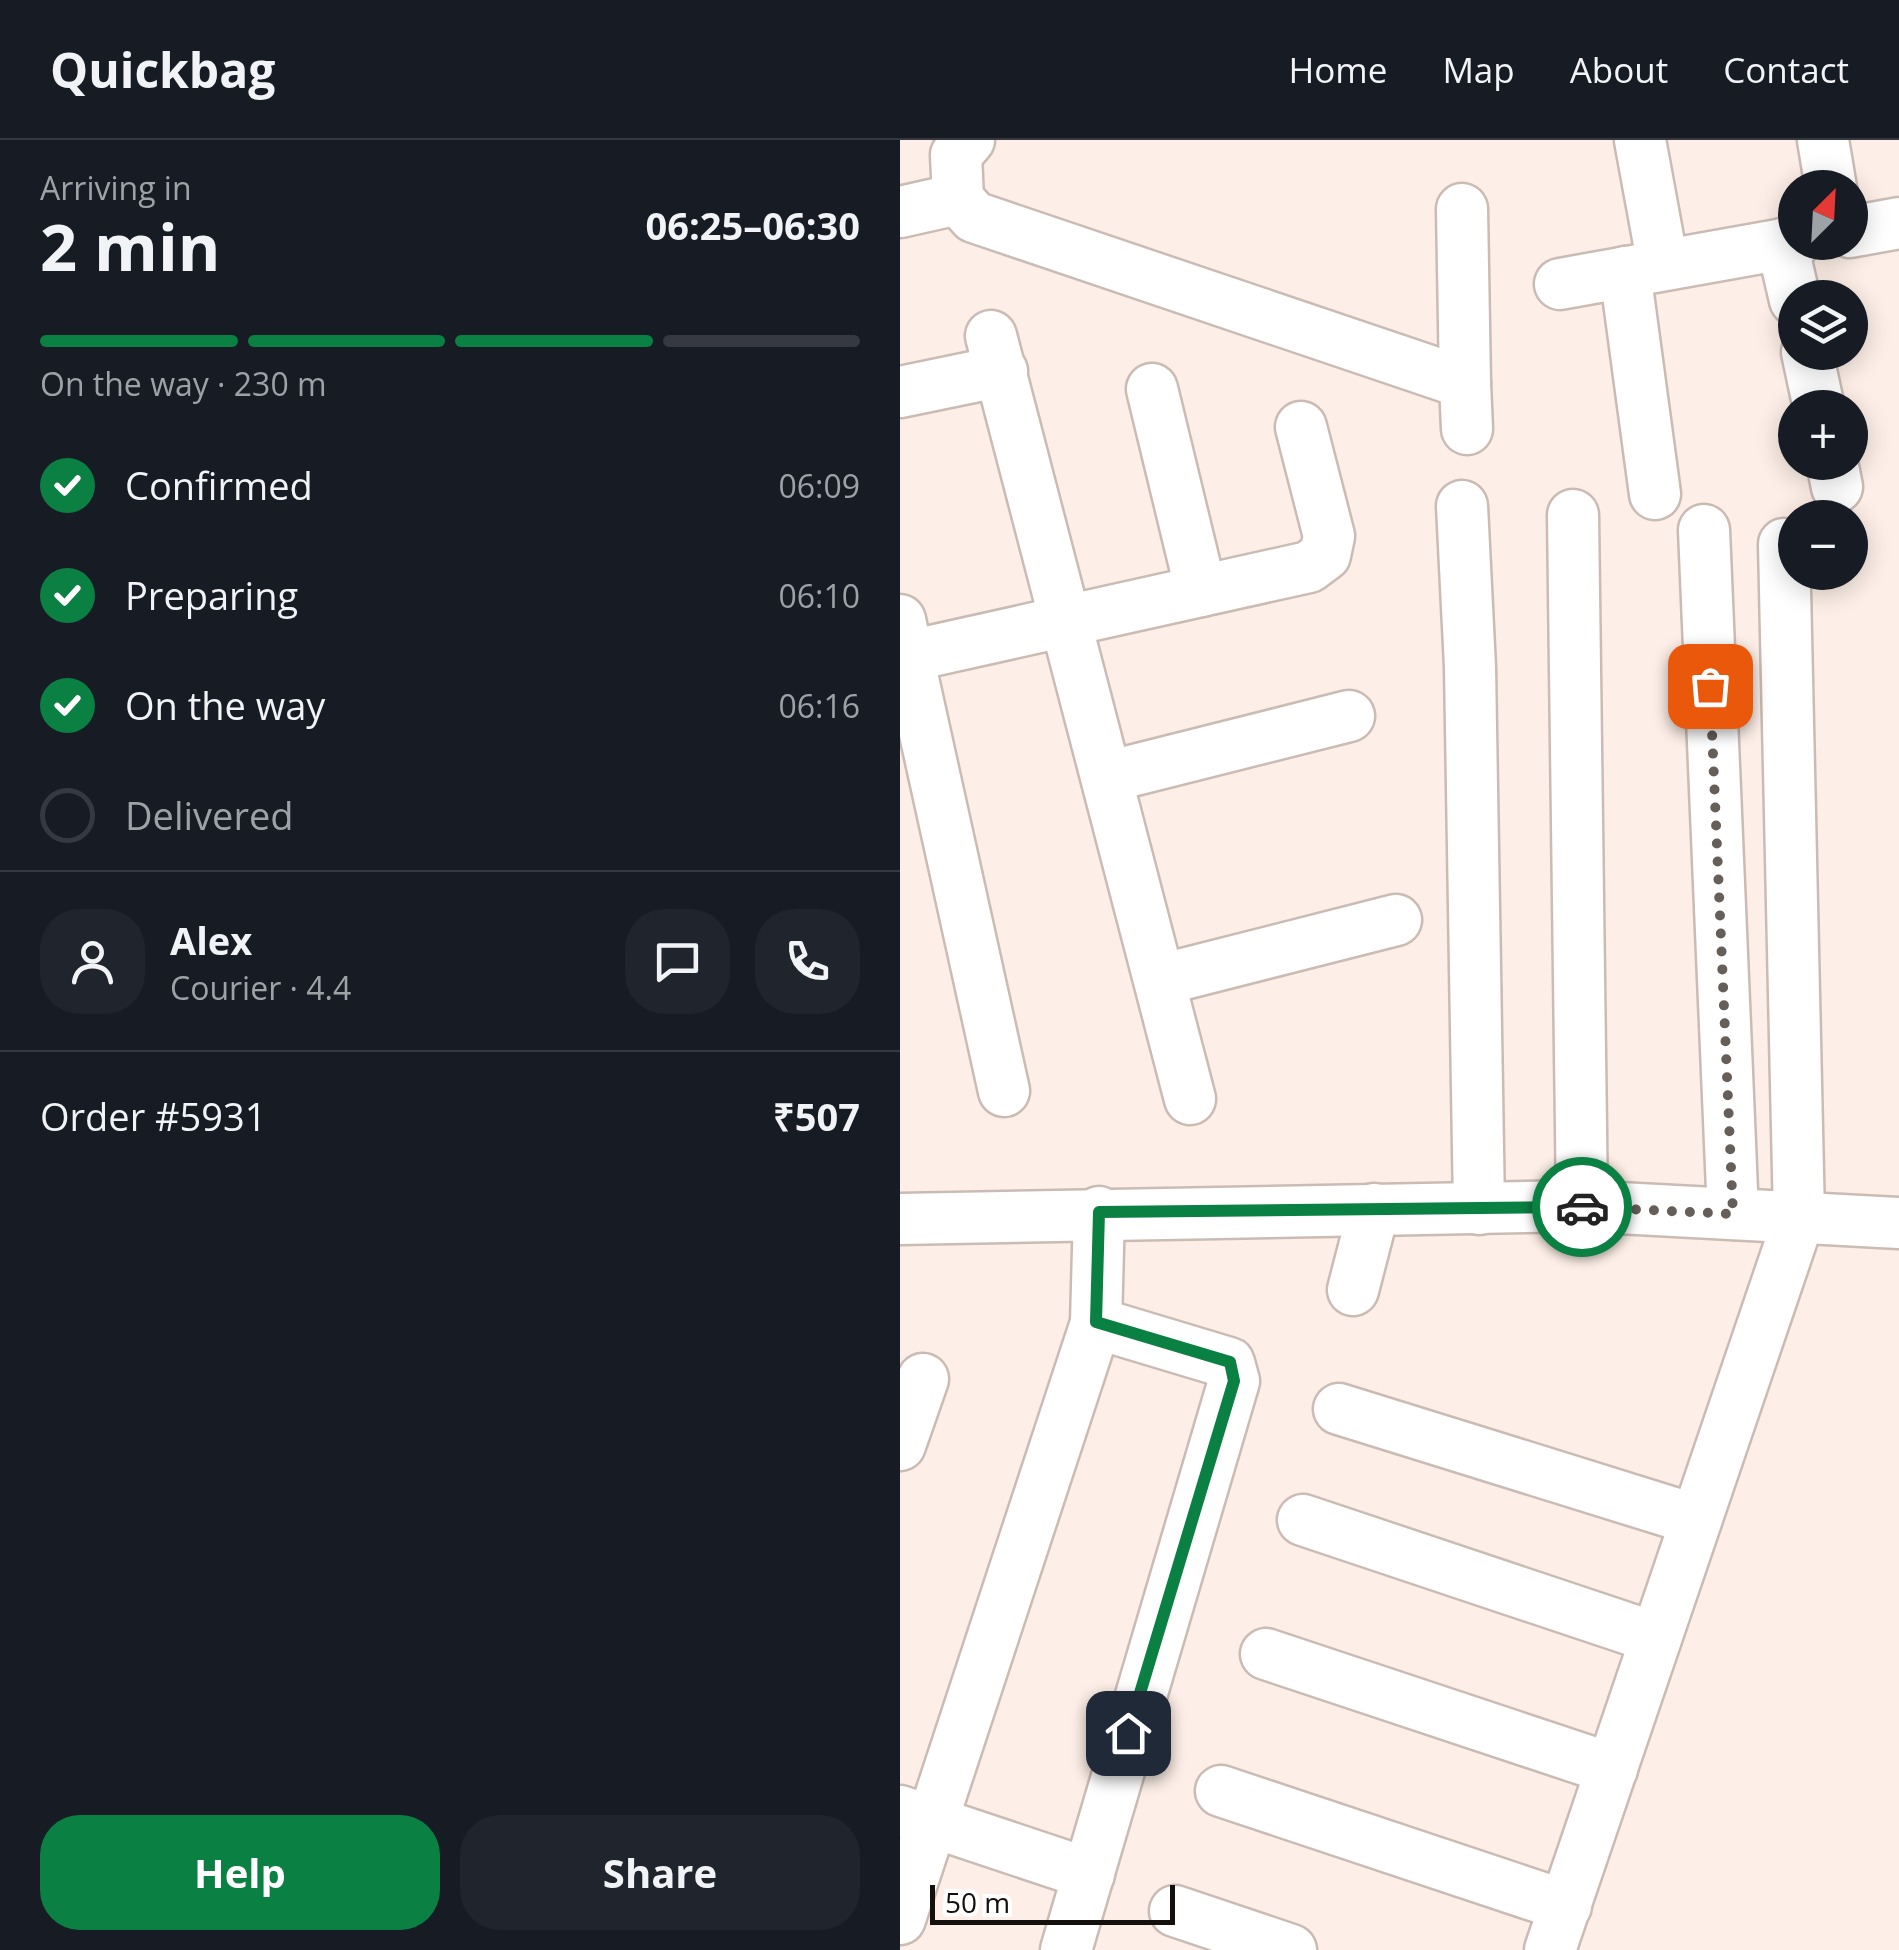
<!DOCTYPE html>
<meta charset="utf-8">
<style>
body{margin:0;font-family:"Open Sans",sans-serif;background:#20242c;color:#f1f3f6;height:100vh;display:flex;flex-direction:column;font-size:38px;white-space:nowrap}
*{box-sizing:border-box;margin:0}
p{font-size:32px;color:#9ea1a6}
.icon{flex:none;width:55px;height:55px;fill:none;stroke:currentColor;stroke-width:2;stroke-linecap:round;stroke-linejoin:round}
.map{position:relative;flex:1;overflow:hidden}
.details{display:flex;flex-direction:column;background:#171b24;width:900px}
.details>*{flex:none}
.needle{width:65px;rotate:24deg}
.tools{position:absolute;left:878px;top:30px;display:grid;gap:20px}
.tools a{display:grid;place-items:center;width:90px;height:90px;border-radius:50%;background:#171b24;box-shadow:0 5px 25px #0003;font-size:50px}
.scale{position:absolute;left:30px;bottom:25px;width:245px;box-sizing:border-box;padding-left:10px;border:5px solid #14100d;border-top:0;font-size:28px;line-height:35px;white-space:nowrap;color:#14100d;-webkit-text-stroke:8px #fff;paint-order:stroke}
.pin{position:absolute;display:grid;place-items:center;width:85px;height:85px;color:#fff;margin:-42px;border-radius:20px;box-shadow:0 5px 15px #0006}
.courier{position:absolute;display:grid;place-items:center;width:100px;height:100px;margin:-50px;border:8px solid #0b8043;border-radius:50%;background:#fff;color:#222;box-shadow:0 2px 12px #0007}
.overview em{font-style:normal;font-weight:700}
.overview div{display:flex;flex-direction:column-reverse}
.overview{display:flex;align-items:center;justify-content:space-between;height:170px;padding:0 40px}
h1{font-size:65px;font-weight:700;line-height:75px}
.bar{display:grid;grid-template-columns:repeat(4,1fr);gap:15px 10px;align-content:center;height:120px;padding:0 40px}
.bar i{height:12px;border-radius:8px;background:#363941}
.bar .active{background:#0b8043}
.bar p{grid-column:span 4}
.line{display:flex;align-items:center;gap:25px;padding:0 40px;border-top:2px solid #363941}
.line div{flex:1}
.round{display:grid;place-items:center;flex:none;width:105px;height:105px;border-radius:40px;background:#20242c}
ol{padding:0 40px;list-style:none}
li{display:flex;align-items:center;gap:30px;height:110px}
li p{margin-inline-start:auto}
li .icon{padding:10px;border-radius:50%;background:#0b8043;color:#fff;stroke-width:4}
li:last-child{color:#9ea1a6}
li i{width:55px;height:55px;border:5px solid #363941;border-radius:50%}
.primary-button{display:flex;gap:20px;margin-top:auto;padding:20px 40px}
.primary-button a{flex:1;height:115px;border-radius:40px;background:#0b8043;color:#fff;font-size:40px;font-weight:700;line-height:115px;text-align:center}
.primary-button a+a{background:#20242c;color:#f1f3f6}
header{display:flex;align-items:center;gap:60px;box-sizing:border-box;height:140px;padding:0 50px;background:#171b24;border-bottom:2px solid #363941}
header strong{font-size:48px}
nav{display:flex;gap:55px;margin-inline-start:auto;font-size:35px}
main{display:flex;flex:1;min-height:0}
.map>svg:first-child{display:block}
.lines{fill:none;stroke-linecap:round;stroke-linejoin:round}
.minor-casing{stroke:#cabcb4;stroke-width:55}
.minor{stroke:#fff;stroke-width:50}
.done{stroke:#665e59;stroke-width:10;stroke-dasharray:0 18}
.route{stroke:#0b8043;stroke-width:12}
</style>
<header>
<strong>Quickbag</strong>
<nav><a>Home</a><a>Map</a><a>About</a><a>Contact</a></nav>
</header>
<main>
<section class="details">
<div class="overview"><div><h1>2 min</h1><p>Arriving in</p></div><em>06:25–06:30</em></div>
<div class="bar"><i class="active"></i><i class="active"></i><i class="active"></i><i></i><p>On the way · 230 m</p></div>
<ol>
<li><svg class="icon" aria-label="check" viewBox="0 0 24 24"><path d="M5 12l5 5 9-10"/></svg>Confirmed<p>06:09</p></li>
<li><svg class="icon" aria-label="check" viewBox="0 0 24 24"><path d="M5 12l5 5 9-10"/></svg>Preparing<p>06:10</p></li>
<li><svg class="icon" aria-label="check" viewBox="0 0 24 24"><path d="M5 12l5 5 9-10"/></svg>On the way<p>06:16</p></li>
<li><i></i>Delivered</li>
</ol>
<div class="line" style="height:180px"><a class="round"><svg class="icon" aria-label="person" viewBox="0 0 24 24"><circle cx="12" cy="8" r="4"/><path d="M4 21q1-7 8-7t8 7"/></svg></a><div><b>Alex</b><p>Courier · 4.4</p></div><a class="round"><svg class="icon" aria-label="chat" viewBox="0 0 24 24"><path d="M4 5h16v11H9l-5 4z"/></svg></a><a class="round"><svg class="icon" aria-label="phone" viewBox="0 0 24 24"><path d="M5 4h4l2 5-3 2q2 4 5 5l2-3 5 2v4C11 20 4 13 5 4z"/></svg></a></div>
<div class="line" style="height:130px"><div>Order #5931</div><b>₹507</b></div>
<div class="primary-button"><a>Help</a><a>Share</a></div>
</section>
<div class="map">
<svg width="999" height="1810" viewBox="0 0 999 1810">
<rect width="100%" height="100%" fill="#fdefe7"/>
<g class="lines">
<g class="minor-casing">
<g id="minor">
<polyline points="69,0 56,15 58,59 74,77 565,243 567,289"/>
<polyline points="740,0 763,125"/>
<polyline points="923,0 931,48"/>
<polyline points="562,69 565,243"/>
<polyline points="0,72 58,59"/>
<polyline points="950,92 999,83"/>
<polyline points="882,104 895,160"/>
<polyline points="725,132 755,354"/>
<polyline points="660,144 895,102"/>
<polyline points="91,196 290,959"/>
<polyline points="907,212 919,268"/>
<polyline points="252,249 301,451"/>
<polyline points="0,252 102,231"/>
<polyline points="932,322 937,347"/>
<polyline points="562,366 570,527 579,1069"/>
<polyline points="673,375 682,1066"/>
<polyline points="804,390 833,1074"/>
<polyline points="0,480 104,951"/>
<polyline points="0,518 409,427 425,415 429,396 401,287"/>
<polyline points="207,637 449,576"/>
<polyline points="260,840 496,780"/>
<polyline points="0,1079 682,1066 999,1083"/>
<polyline points="453,1150 474,1069"/>
<polyline points="439,1269 796,1380"/>
<polyline points="0,1305 23,1239"/>
<polyline points="403,1380 756,1498"/>
<polyline points="366,1514 712,1629"/>
<polyline points="321,1651 666,1766"/>
<polyline points="0,1671 189,1734"/>
<polyline points="275,1771 391,1810"/>
<polyline points="0,1779 196,1183 199,1072"/>
<polyline points="166,1810 334,1241 329,1223 196,1183"/>
<polyline points="650,1810 899,1078 884,404"/>
</g>
</g>
<use href="#minor" class="minor"/>
</g>
<g class="lines">
<polyline class="done" points="682,1067 833,1074 810,546"/>
<polyline class="route" points="228,1593 334,1241 330,1222 196,1182 199,1072 682,1067"/>
</g>
</svg>
<div class="tools">
<a><svg class="needle" viewBox="-14 -14 28 28"><path d="M0-13l5 13h-10z" fill="#e53935"/><path d="M0 13l5-13h-10z" fill="#9ea1a6"/></svg></a>
<a><svg class="icon" aria-label="layers" viewBox="0 0 24 24"><path d="M12 4l9 5-9 5-9-5zM3 14l9 5 9-5"/></svg></a>
<a>+</a>
<a>−</a>
</div>
<div class="scale">50 m</div>
<div class="pin" style="left:810px;top:546px;background:#ea580c"><svg class="icon" aria-label="bag" viewBox="0 0 24 24"><path d="M5 8h14l-1 12H6zM9 8a3 3 0 0 1 6 0"/></svg></div>
<div class="pin" style="left:228px;top:1593px;background:#1f2937"><svg class="icon" aria-label="home" viewBox="0 0 24 24"><path d="M3 11l9-7 9 7M6 9v11h12V9"/></svg></div>
<div class="courier" style="left:682px;top:1067px"><svg class="icon" aria-label="car" viewBox="0 0 24 24"><path d="M5 17H2v-5l4-1 3-4h7l3 4 3 1v5h-3M9 17h6M6 11h13"/><circle cx="7" cy="17" r="2"/><circle cx="17" cy="17" r="2"/></svg></div>
</div>
</main>
